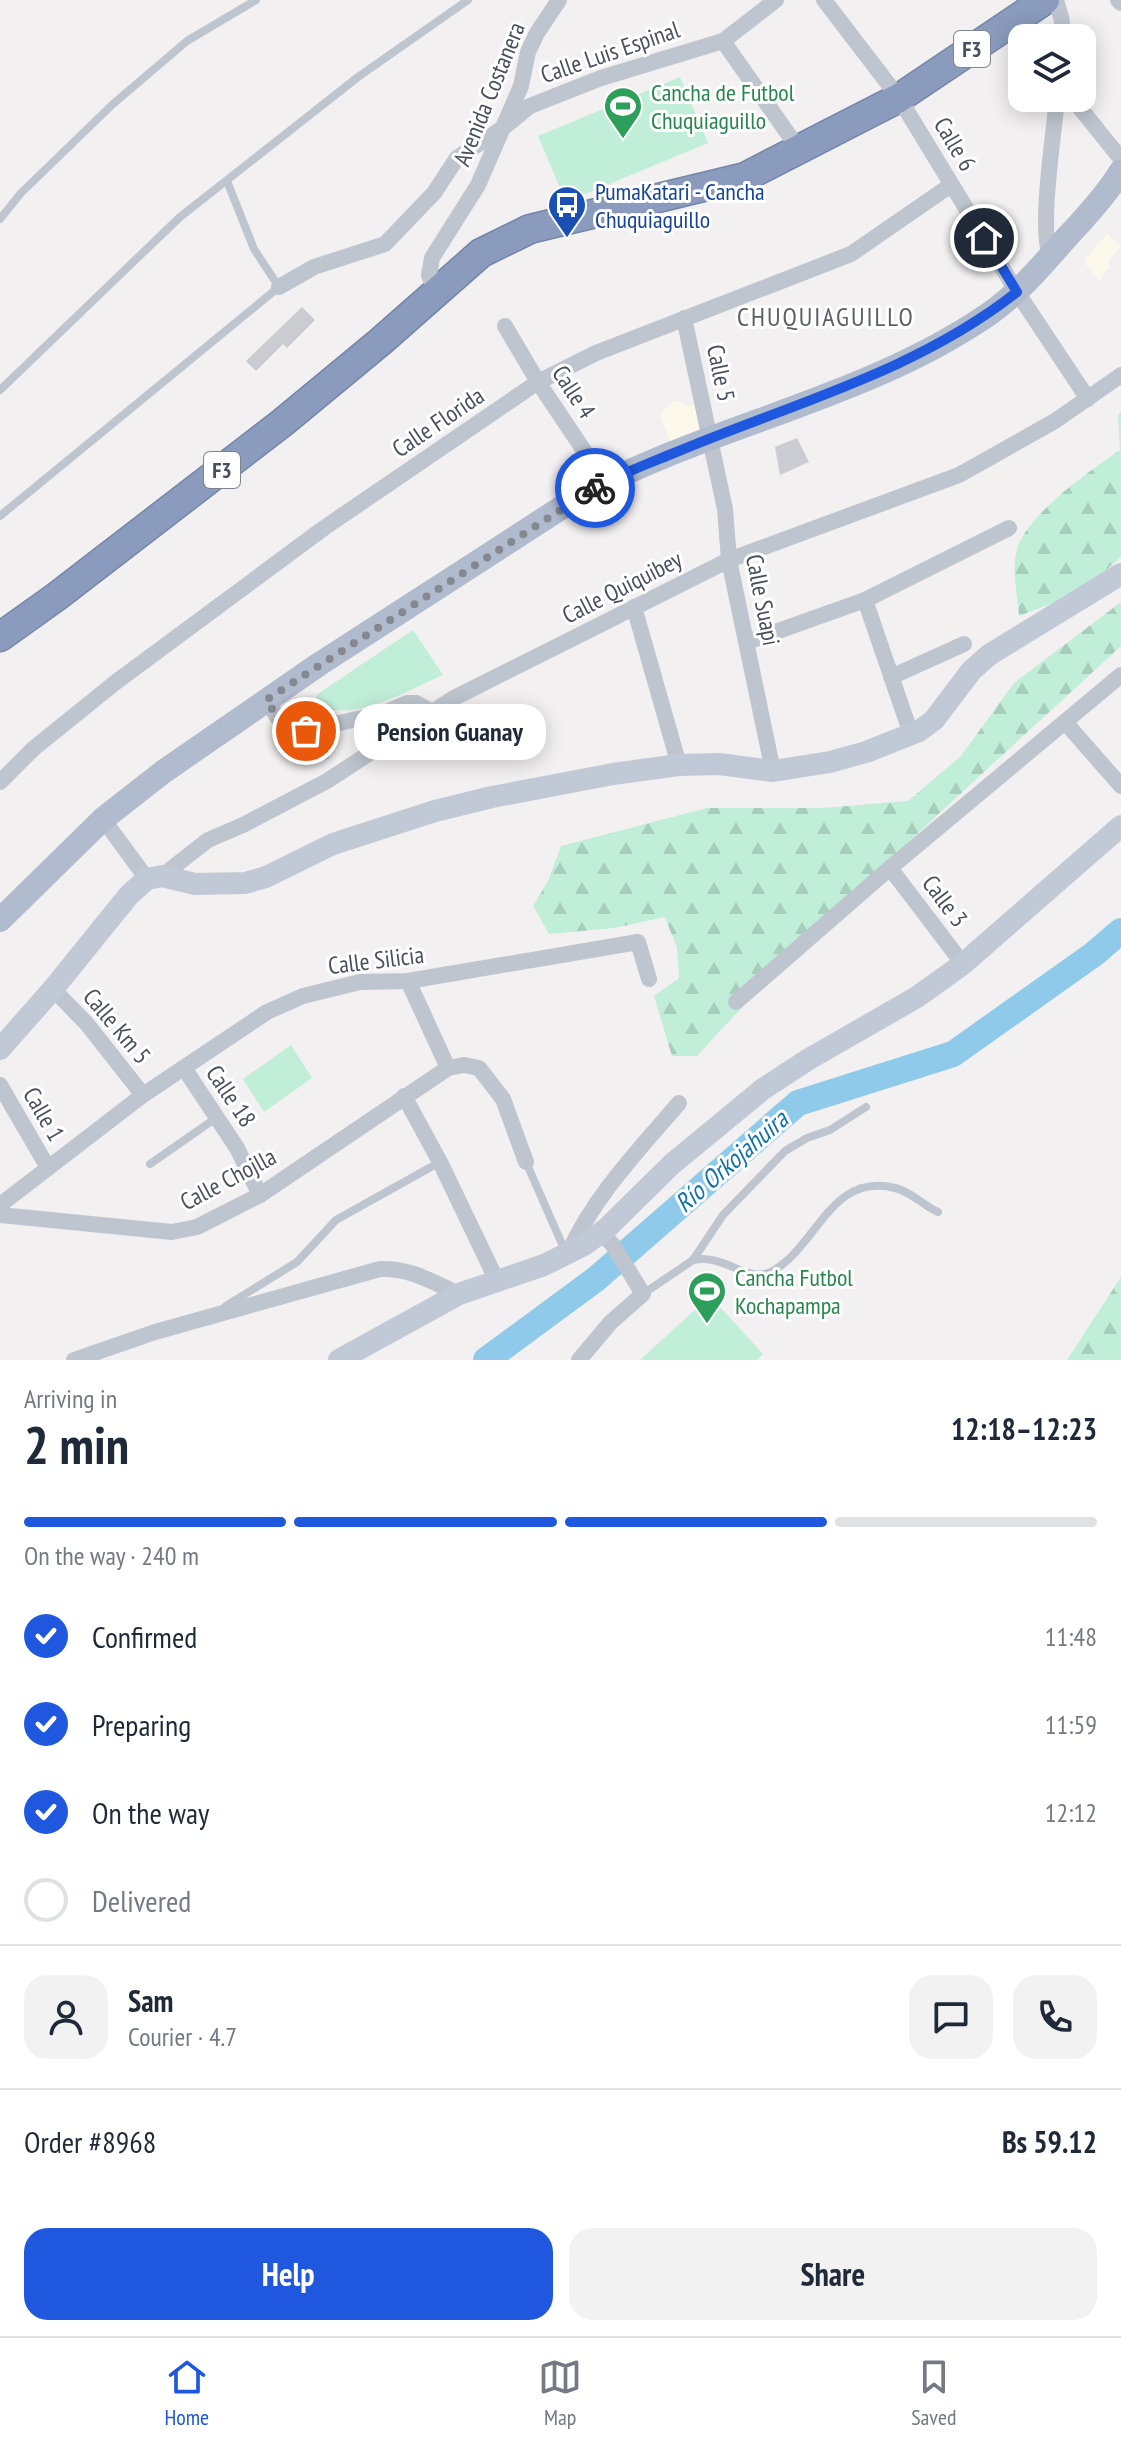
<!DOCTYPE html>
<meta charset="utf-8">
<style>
body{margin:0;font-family:"PT Sans Narrow",sans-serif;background:#f2f2f3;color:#1f2937;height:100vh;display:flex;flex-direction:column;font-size:30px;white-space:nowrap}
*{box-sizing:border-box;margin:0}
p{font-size:26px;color:#747a83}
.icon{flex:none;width:44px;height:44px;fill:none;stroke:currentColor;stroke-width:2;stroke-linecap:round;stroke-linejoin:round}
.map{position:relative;height:1360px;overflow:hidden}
.details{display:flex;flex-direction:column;background:#fff;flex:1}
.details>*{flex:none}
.fabs{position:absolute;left:1008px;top:24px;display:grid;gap:16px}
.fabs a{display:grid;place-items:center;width:88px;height:88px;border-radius:16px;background:#fff;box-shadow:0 4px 20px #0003;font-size:40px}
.pin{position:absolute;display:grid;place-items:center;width:68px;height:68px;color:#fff;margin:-34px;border:4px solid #fff;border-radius:50%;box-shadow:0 2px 8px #0007}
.courier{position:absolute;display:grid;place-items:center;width:80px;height:80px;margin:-40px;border:6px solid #1f58de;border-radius:50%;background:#fff;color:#222;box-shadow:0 2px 10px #0007}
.bubble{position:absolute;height:56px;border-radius:24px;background:#fff;box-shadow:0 4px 20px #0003;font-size:26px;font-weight:800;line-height:56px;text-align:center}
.overview em{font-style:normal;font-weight:800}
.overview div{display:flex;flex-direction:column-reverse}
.overview{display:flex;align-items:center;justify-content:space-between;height:136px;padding:0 24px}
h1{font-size:52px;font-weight:800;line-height:60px}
.bar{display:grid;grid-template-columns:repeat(4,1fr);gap:12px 8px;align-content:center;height:96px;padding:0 24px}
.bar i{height:10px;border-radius:6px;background:#e0e1e3}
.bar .selected{background:#1f58de}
.bar p{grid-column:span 4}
.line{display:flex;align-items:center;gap:20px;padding:0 24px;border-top:2px solid #e0e1e3}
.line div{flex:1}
.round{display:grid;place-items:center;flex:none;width:84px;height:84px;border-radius:24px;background:#f2f2f3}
ol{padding:0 24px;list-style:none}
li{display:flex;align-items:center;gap:24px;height:88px}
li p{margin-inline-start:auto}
li .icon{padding:8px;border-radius:50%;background:#1f58de;color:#fff;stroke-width:4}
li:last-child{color:#747a83}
li i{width:44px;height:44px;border:4px solid #e0e1e3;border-radius:50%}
.cta{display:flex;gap:16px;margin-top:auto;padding:16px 24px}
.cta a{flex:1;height:92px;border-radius:24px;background:#1f58de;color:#fff;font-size:32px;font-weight:800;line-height:92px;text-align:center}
.cta a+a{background:#f2f2f3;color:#1f2937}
.tabs{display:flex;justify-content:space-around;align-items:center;height:112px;border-top:2px solid #e0e1e3;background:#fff;font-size:22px;color:#747a83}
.tabs a{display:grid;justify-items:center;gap:4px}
.tabs .selected{color:#1f58de}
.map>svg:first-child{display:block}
.commercial{fill:#fcf9eb}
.forest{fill:url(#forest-firs)}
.park{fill:#c1eed9}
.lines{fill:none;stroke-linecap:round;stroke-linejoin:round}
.river{stroke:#8fcaea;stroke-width:26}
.building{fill:#caccd2}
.highway-casing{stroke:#7586a9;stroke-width:31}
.lane{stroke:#bfc5ce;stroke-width:8}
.street{stroke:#bfc5ce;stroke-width:16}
.secondary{stroke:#c2c9d6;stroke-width:22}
.primary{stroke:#b1bbce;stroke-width:24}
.highway{stroke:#8a9bbd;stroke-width:28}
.done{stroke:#848890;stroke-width:8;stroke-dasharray:0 14.4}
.route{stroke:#1f58de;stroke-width:10}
.labels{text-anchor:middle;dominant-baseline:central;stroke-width:6;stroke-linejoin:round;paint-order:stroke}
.shield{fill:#fff;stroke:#80848e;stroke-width:2}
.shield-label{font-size:22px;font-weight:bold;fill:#49505d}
.street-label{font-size:24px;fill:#49505d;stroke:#fff}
.leisure-label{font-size:24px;fill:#27864d;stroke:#fff;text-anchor:start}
.transit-label{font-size:24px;fill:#164399;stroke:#fff;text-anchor:start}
.neighbourhood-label{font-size:26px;letter-spacing:2px;fill:#5d5f65;stroke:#fff}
.water-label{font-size:26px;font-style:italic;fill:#1173a8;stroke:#fff}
</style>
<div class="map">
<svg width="1121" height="1360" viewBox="0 0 1121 1360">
<defs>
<pattern id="forest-firs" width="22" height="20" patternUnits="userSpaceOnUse" patternTransform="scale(2)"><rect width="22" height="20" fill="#c1eed9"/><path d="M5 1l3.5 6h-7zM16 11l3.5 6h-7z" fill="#a7cebd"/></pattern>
</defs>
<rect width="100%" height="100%" fill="#f2f0f0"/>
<g class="commercial">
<polygon points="1107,234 1121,247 1108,261 1110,268 1104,272 1101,282 1086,265 1085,259"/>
<polygon points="681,401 687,407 696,403 701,412 698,424 702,432 670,441 660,416 671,402"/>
</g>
<g class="forest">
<path d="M1121,411V557L1081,592L1019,616C1018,597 1012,573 1016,554C1022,517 1091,470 1120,450L1118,415Z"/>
<path d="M1121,602V646C977,779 829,910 697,1056H672L654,996L679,978L677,948L665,917L614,928L549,934L533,906L548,881L561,846L707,808H822L908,801L961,756L1014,683Z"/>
<polygon points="1121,1277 1121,1360 1067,1360"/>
</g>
<g class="park">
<polygon points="680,77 708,143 566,202 538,136"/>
<path d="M413,630L443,675C408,690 359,721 320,707L316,695Z"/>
<polygon points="291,1045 312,1078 264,1112 243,1079"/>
<polygon points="710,1296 763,1354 757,1360 640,1360"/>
</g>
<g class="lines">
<polyline class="river" points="486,1360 596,1279 798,1103 953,1054 1094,954 1121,931"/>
</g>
<g class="building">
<polygon points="302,307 315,320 287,348 283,344 256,371 246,361"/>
<polygon points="797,438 809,462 780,475 775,447"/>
<polygon points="303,739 329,739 329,759 304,760"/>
</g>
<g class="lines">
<g class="highway-casing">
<polyline id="highway" points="0,637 56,597 282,423 380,342 481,253 530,229 745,177 899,98 1045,0"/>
</g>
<g class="lane">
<polyline points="0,219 21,193 113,104 187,41 256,0"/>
<polyline points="0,390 180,217 358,77 468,0"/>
<polyline points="0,516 279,287 254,249 227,181"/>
<polyline points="526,1162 565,1251"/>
<polyline points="150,1164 216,1118"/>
<path d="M693,1260C722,1254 742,1278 764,1274C774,1273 783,1264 790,1258C822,1227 840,1174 895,1188C912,1192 922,1205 938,1212"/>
<polyline points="643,1294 693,1260 723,1215 785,1151 807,1138 830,1130 866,1107"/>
<polyline points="226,1306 297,1262 336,1220 440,1162"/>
</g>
<g class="street">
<polyline points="824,0 899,98 1017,292 1088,399"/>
<polyline points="1056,0 1062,21 1061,38"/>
<polyline points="1118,0 1121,3"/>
<polyline points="723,41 798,148"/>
<polyline points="1072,98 1121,159"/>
<path d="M1050,256C1039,226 1054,134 1057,98"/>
<polyline points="279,287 314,267 385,244 434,193 457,158 503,128 530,106 601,78 723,41 776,0"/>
<polyline points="435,292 429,275 432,258 478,185 521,86 528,52 537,33 559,0"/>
<polyline points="684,318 725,509 729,560 773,771"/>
<polyline points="505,326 538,382 605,482"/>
<polyline points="865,600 911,734"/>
<polyline points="634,607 679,765"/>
<polyline points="747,642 865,600 1009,528"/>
<polyline points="891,677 964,644"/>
<polyline points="266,700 282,724 306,731 386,712 407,703 416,703 432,712"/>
<polyline points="1065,722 1121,786"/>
<polyline points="0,782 33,749 116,682 324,528 538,382 596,353 851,254 951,185"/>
<polyline points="103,819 147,879"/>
<polyline points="890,868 963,964"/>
<polyline points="162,876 208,840 243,825 327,781 454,698 729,560 959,475 1055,421 1121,375"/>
<polyline points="408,981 448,1068"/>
<polyline points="53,989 87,1024 143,1095"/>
<polyline points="736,1002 890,868 1121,675"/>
<polyline points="184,1068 237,1148 260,1195"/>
<polyline points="0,1085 47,1166"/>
<polyline points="404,1096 440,1162 497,1281"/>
<polyline points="0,1205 143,1095 267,1012 303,996 360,982 408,981 638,942 649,979"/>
<polyline points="0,1215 172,1232 197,1227 260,1195 448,1068 464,1065 479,1068 503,1099 526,1162"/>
<path d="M568,1254C594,1196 638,1151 679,1103"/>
<path d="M74,1360L155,1332L380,1269C411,1268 432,1282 459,1294"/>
<polyline points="579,1360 611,1322 643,1294 613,1245 601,1233"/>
</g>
<g class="secondary">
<polyline points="0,1049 53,989 129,895 147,879 162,876 195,884 245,883 266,877 333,844 435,811 492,797 613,774 679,765 719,764 773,771 830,762 866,752 919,731 934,720 971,671 989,655 1121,574"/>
<polyline points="339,1360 459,1294 544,1265 584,1245 606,1229 672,1164 763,1089 809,1059 917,997 963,964 1121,826"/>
</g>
<path class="primary" d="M0,920L103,819L163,772L318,665L578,497C709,425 864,400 989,314C1019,293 1043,264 1067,237C1087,216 1106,195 1121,171"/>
<use href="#highway" class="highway"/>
</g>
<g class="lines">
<polyline class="done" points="306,731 282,724 266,700 595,488"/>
<path class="route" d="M595,488C620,474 647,464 674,453C790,404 916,372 1017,292L984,238"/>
</g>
<defs>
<g id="stadium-pin" transform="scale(2)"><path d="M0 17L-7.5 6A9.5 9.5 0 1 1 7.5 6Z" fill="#2e9e5b" stroke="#fff"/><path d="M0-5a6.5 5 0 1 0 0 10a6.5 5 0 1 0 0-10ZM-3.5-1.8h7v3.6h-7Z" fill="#fff"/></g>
<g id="bus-pin" transform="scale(2)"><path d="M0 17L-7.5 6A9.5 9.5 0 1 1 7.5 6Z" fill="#1a4fb4" stroke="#fff"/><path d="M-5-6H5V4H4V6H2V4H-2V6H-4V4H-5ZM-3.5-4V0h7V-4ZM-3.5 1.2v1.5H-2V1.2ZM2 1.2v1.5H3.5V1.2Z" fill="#fff"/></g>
</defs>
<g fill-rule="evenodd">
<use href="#stadium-pin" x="623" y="106"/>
<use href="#bus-pin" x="567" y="205"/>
<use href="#stadium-pin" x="707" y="1291"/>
</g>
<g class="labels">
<g class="shield">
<rect x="954" y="31" width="36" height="36" rx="6"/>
<rect x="204" y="452" width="36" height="36" rx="6"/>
</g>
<g class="shield-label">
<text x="972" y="49">F3</text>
<text x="222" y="470">F3</text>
</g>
<g class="street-label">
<text transform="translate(610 52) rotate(-19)">Calle Luis Espinal</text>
<text transform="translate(489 94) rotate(-68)">Avenida Costanera</text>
<text transform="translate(955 144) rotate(59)">Calle 6</text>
<text transform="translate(721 373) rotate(78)">Calle 5</text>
<text transform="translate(574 392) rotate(57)">Calle 4</text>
<text transform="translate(438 422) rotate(-34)">Calle Florida</text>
<text transform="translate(622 587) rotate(-27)">Calle Quiquibey</text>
<text transform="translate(763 600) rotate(79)">Calle Suapi</text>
<text transform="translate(945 901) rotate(53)">Calle 3</text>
<text transform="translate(376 960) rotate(-7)">Calle Silicia</text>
<text transform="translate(117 1026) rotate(50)">Calle Km 5</text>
<text transform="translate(231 1096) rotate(56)">Calle 18</text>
<text transform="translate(44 1114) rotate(60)">Calle 1</text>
<text transform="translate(228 1179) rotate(-28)">Calle Chojlla</text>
</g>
<g class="leisure-label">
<text x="651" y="92">Cancha de Futbol<tspan x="651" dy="28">Chuquiaguillo</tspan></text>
<text x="735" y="1277">Cancha Futbol<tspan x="735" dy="28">Kochapampa</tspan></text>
</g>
<g class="transit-label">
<text x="595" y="191">PumaKatari - Cancha<tspan x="595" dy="28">Chuquiaguillo</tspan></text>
</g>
<g class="neighbourhood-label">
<text x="826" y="316">CHUQUIAGUILLO</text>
</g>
<g class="water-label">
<text transform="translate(731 1161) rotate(-41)">Río Orkojahuira</text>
</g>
</g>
</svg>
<div class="fabs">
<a><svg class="icon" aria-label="layers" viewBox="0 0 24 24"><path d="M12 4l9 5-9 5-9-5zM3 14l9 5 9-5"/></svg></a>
</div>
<div class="pin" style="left:306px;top:731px;background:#ea580c"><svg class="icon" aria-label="bag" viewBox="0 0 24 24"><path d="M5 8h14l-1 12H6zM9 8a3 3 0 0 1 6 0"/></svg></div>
<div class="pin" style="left:984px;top:238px;background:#1f2937"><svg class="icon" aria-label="home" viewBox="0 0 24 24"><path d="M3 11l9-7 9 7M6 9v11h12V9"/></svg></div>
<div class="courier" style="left:595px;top:488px"><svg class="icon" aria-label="bike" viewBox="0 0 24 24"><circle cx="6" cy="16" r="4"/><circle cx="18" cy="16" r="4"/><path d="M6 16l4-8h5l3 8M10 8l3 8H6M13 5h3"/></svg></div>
<div class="bubble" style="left:354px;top:704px;width:192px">Pension Guanay</div>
</div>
<section class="details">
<div class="overview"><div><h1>2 min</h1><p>Arriving in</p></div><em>12:18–12:23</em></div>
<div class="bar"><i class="selected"></i><i class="selected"></i><i class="selected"></i><i></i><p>On the way · 240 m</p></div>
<ol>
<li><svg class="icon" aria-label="check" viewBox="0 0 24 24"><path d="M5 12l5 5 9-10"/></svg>Confirmed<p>11:48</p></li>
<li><svg class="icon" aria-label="check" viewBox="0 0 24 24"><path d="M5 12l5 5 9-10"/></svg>Preparing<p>11:59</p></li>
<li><svg class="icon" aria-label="check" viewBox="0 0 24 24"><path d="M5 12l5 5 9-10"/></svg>On the way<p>12:12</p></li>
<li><i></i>Delivered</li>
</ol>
<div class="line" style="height:144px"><a class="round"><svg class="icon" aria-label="person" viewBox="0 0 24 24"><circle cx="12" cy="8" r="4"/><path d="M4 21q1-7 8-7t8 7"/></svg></a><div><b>Sam</b><p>Courier · 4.7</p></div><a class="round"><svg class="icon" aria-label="chat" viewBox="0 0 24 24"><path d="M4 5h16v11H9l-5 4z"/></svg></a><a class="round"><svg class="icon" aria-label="phone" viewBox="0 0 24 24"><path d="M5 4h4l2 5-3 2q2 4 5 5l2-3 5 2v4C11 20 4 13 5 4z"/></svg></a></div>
<div class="line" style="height:104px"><div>Order #8968</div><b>Bs 59.12</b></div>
<div class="cta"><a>Help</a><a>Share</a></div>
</section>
<nav class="tabs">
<a class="selected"><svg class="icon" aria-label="home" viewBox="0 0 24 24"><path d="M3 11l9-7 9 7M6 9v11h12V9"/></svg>Home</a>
<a><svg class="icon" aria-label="map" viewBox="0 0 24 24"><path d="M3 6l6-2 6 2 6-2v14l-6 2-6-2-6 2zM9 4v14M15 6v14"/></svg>Map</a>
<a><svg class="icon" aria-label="saved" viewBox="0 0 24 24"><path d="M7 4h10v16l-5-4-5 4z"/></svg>Saved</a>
</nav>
